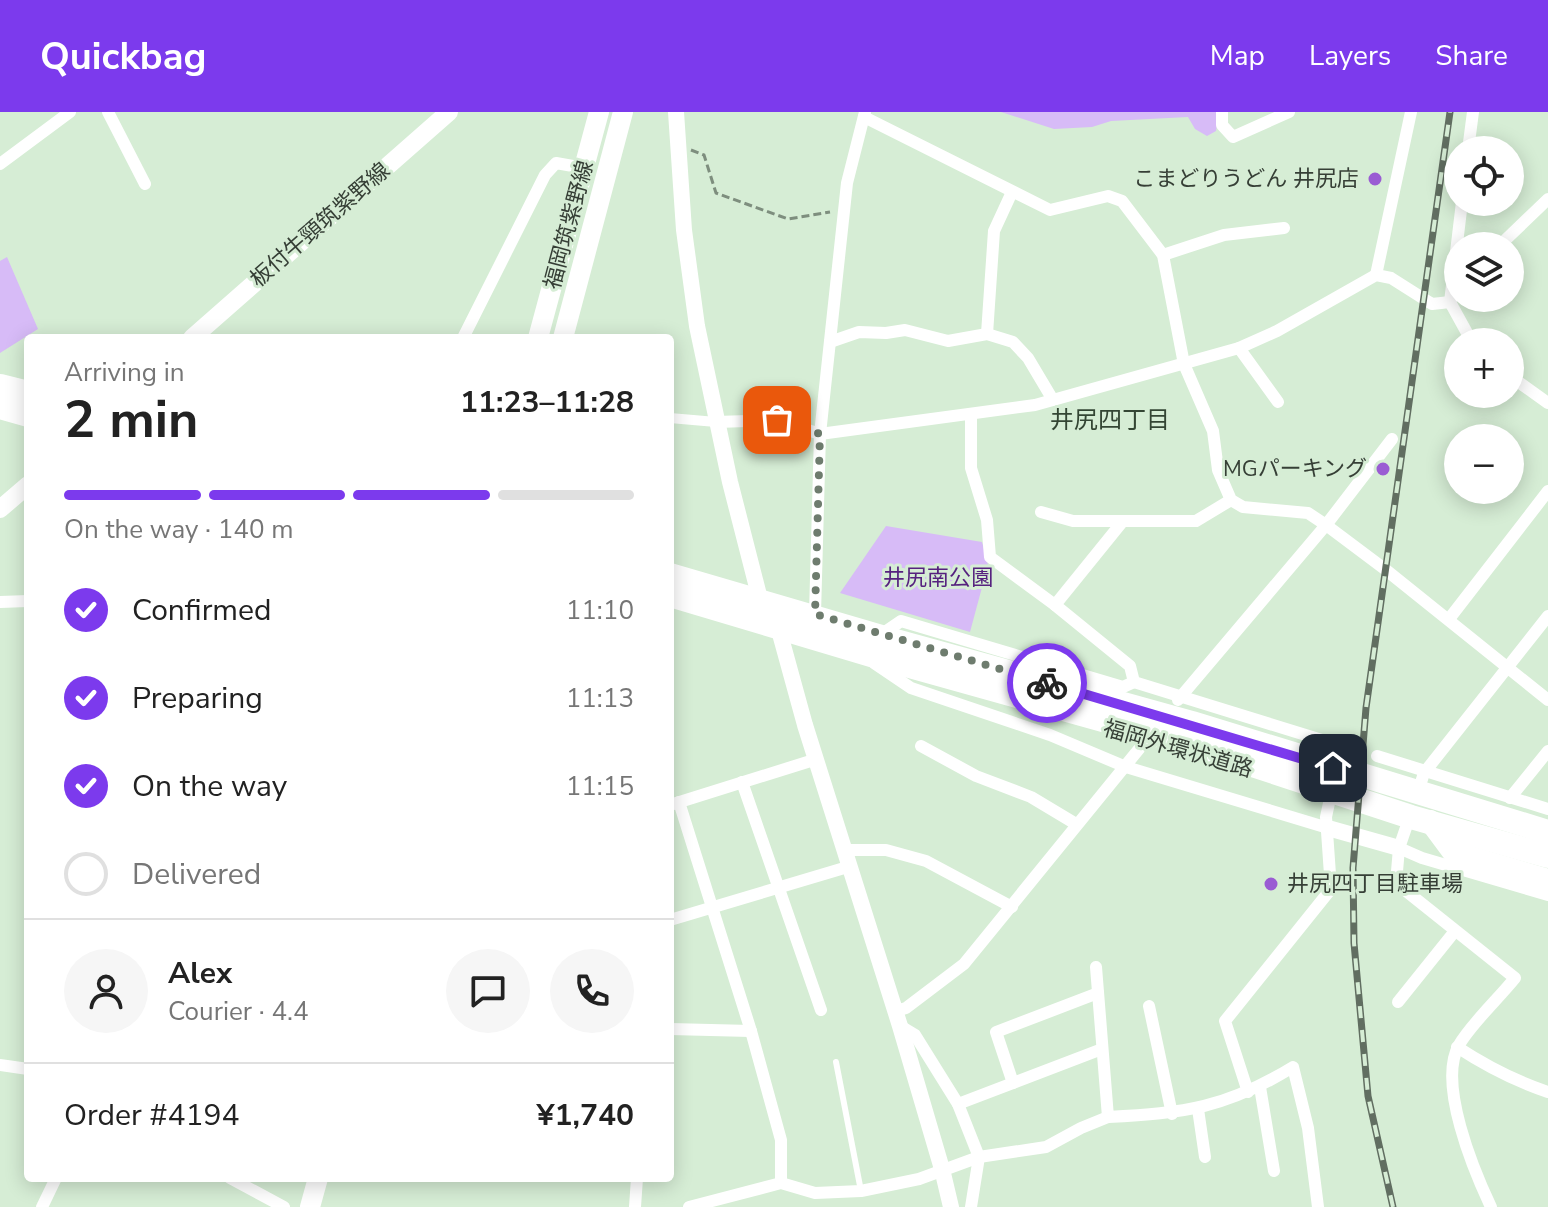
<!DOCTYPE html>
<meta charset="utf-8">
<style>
body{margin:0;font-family:"Nunito Sans","Noto Sans JP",sans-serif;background:#f6f6f6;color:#222;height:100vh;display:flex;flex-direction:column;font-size:30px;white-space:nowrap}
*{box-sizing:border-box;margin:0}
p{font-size:26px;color:#767676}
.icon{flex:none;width:44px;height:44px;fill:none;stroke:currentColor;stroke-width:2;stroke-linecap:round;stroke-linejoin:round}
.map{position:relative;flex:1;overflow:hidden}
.details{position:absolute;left:24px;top:222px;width:650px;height:848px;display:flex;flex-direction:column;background:#fff;border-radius:8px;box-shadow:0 4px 20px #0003}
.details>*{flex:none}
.tools{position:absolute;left:1444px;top:24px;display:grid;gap:16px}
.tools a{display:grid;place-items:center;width:80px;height:80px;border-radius:50%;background:#fff;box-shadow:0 4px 20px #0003;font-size:40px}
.pin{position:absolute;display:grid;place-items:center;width:68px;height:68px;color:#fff;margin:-34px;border-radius:16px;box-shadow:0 4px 12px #0006}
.courier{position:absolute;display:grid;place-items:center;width:80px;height:80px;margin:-40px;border:6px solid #7c3aed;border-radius:50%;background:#fff;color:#222;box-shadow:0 2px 10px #0007}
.head em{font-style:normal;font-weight:700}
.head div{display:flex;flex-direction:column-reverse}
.head{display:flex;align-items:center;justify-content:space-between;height:136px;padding:0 40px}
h1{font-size:52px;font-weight:700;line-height:60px}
.bar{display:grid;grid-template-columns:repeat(4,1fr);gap:12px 8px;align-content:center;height:96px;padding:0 40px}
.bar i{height:10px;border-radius:6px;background:#e0e0e0}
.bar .selected{background:#7c3aed}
.bar p{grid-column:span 4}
.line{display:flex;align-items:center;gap:20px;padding:0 40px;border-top:2px solid #e0e0e0}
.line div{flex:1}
.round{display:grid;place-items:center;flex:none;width:84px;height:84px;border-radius:42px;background:#f6f6f6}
ol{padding:0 40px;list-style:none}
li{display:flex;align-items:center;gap:24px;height:88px}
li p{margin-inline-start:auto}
li .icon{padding:8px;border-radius:50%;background:#7c3aed;color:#fff;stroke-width:4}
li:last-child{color:#767676}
li i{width:44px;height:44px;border:4px solid #e0e0e0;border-radius:50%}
header{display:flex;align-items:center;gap:48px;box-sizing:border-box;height:112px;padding:0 40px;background:#7c3aed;color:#fff}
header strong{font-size:38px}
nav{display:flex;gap:44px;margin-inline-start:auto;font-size:28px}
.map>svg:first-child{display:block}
.green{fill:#d7bbf7}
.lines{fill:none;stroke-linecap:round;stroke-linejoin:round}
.path{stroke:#7e8e7e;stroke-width:3;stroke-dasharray:8 4;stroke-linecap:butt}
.service{stroke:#fff;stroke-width:6}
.pedestrian{stroke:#fff;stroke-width:10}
.minor{stroke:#fff;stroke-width:12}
.tertiary{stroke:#fff;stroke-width:16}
.secondary{stroke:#fff;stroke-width:18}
.primary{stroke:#fff;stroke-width:20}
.trunk{stroke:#fff;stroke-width:22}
.motorway{stroke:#fff;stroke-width:24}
.rail-casing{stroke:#616e61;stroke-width:7}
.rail{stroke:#d6edd5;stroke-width:4;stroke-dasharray:12;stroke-linecap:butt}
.done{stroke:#6e7c6e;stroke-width:8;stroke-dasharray:0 14.4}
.route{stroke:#7c3aed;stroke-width:10}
.poi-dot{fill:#9a5cd3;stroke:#d6edd5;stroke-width:3}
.labels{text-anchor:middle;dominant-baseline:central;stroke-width:6;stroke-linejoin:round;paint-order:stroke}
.poi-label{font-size:22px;fill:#363f36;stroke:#d6edd5;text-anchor:end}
.street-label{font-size:22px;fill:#363f36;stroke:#d6edd5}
.park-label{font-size:22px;fill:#56227f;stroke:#d6edd5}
.neighbourhood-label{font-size:24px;fill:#344634;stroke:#d6edd5}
</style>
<header>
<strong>Quickbag</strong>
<nav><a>Map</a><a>Layers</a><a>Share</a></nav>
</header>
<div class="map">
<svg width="1548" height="1095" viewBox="0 0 1548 1095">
<rect width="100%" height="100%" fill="#d6edd5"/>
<g class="green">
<polygon points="1001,0 1219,0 1216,19 1207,24 1195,17 1188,5 1111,9 1092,15 1054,17"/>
<polygon points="7,145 38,217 0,241 0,149"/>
<polygon points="886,414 982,430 988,453 970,520 840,481"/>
</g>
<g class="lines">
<polyline class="path" points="691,38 704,43 716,81 788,107 830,100"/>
<polyline class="service" points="836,950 861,1079"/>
<polyline class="pedestrian" points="670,306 716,310"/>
<g class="minor">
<polyline points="108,0 145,72"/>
<polyline points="1222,0 1222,13 1233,25 1289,0"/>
<polyline points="864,5 1050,98 1108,84 1122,89 1163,143 1184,252 1213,319 1218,358 1231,388 1243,395 1308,401 1326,413 1392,327"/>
<polyline points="1468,38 1473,0"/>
<polyline points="0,52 70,0"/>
<polyline points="1462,90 1450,190 1472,230"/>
<polyline points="1499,134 1548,87"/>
<polyline points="1163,143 1224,123 1284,116"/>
<polyline points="1376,163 1411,0"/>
<polyline points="987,222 994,119 1012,80"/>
<polyline points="463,226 545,63 556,51 584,56"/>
<polyline points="830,230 859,220 886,221 905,218 948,229 987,222 1013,230 1028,246 1053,288"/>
<polyline points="1239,236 1278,290"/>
<polyline points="1510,264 1548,291"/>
<polyline points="971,302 971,356 987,408 990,445 1055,493 1130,554 1134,570 1338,633 1341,638 1336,659"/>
<polyline points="716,310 777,308 820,322 1035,293 1239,236 1277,219 1376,163 1391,166 1432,192 1450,190 1458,175"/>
<polyline points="1041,400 1073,409 1196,409 1231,388"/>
<polyline points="0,490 28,489"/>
<polyline points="1055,493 1123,409"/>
<polyline points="815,502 820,322 847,71 865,0"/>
<polyline points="1449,507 1548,379"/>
<polyline points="882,522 901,509 1123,575 1134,570"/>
<polyline points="874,551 911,576 1050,623 1126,655 1328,716"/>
<polyline points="1178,588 1326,413 1386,458 1548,588"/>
<polyline points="921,634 976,664 1031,685 1076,712"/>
<polyline points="1377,644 1548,697"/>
<polyline points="742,670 821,898"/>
<polyline points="1417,683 1424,661 1548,504"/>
<polyline points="1510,686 1548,639"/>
<polyline points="679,690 751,919 781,1028 781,1071"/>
<polyline points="670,693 817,647"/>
<path d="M1411,701L1399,736L1396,771L1515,866C1499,886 1471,912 1459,933C1437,971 1474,1059 1491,1095"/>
<polyline points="1399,736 1422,746 1548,783"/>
<polyline points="845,738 886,738 926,749 1012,795"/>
<polyline points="670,808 851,754"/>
<path d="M1096,855L1108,1005C1185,1001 1226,996 1293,955L1308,1016L1318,1095"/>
<polyline points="1398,890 1455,819"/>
<polyline points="1149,894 1172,1002"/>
<polyline points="896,899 906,896 964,852 1152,621"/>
<polyline points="900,914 915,923 958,992 979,1045 971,1095"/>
<polyline points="670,917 751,919"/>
<path d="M1457,935C1486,954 1515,969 1548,980"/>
<polyline points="0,953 28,957"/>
<polyline points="1013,971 996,920 1098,881"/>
<polyline points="1260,975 1274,1059"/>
<polyline points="1248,980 1225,909 1331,777 1326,705 1332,677"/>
<polyline points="958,992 1102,937"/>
<polyline points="1198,997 1205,1045"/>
<polyline points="230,1066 284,1095"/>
<polyline points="42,1095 56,1066"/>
<polyline points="635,1095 637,1066"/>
<polyline points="689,1095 781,1071 815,1081 861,1079 919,1067 979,1045 1046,1035 1081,1016 1108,1005"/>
</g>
<g class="tertiary">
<polyline points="676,0 684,118 697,214 730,370 760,487 780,522 805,613 900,914 942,1057 951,1095"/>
<polyline points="1328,716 1399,736"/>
</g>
<g class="secondary">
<polyline points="192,226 449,0"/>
<polyline points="0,397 28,373"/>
</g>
<g class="primary">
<polyline points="538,226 599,0"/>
<polyline points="563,226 623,0"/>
<polyline points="310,1095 318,1066"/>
</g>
<polyline class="trunk" points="1430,709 1453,740 1548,768"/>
<g class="motorway">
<polyline points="0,274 28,281"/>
<polyline points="0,295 28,303"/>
<polyline points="670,463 885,526 1192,611 1548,720"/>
<polyline points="670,483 881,546 1185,631 1411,705 1548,744"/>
</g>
<g class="rail-casing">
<polyline id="rail" points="1393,1095 1368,984 1354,831 1353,756 1366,596 1450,0"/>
</g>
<use href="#rail" class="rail"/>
</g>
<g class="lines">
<polyline class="done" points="777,308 820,322 815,502 1047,571"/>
<polyline class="route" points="1047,571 1333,656"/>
</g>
<g class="poi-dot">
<circle cx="1375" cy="67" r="8"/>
<circle cx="1383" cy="357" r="8"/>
<circle cx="1271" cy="772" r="8"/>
</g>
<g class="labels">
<g class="poi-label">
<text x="1359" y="67">こまどりうどん 井尻店</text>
<text x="1367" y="357">MGパーキング</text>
<text x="1287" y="772" text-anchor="start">井尻四丁目駐車場</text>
</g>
<g class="street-label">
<text transform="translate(320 113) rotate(-41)">板付牛頸筑紫野線</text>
<text transform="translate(569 113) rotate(-75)">福岡筑紫野線</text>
<text transform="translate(1178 637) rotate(16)">福岡外環状道路</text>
</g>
<g class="park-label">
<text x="938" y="466">井尻南公園</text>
</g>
<g class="neighbourhood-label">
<text x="1110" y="308">井尻四丁目</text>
</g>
</g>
</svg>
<div class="tools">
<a><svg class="icon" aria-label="locate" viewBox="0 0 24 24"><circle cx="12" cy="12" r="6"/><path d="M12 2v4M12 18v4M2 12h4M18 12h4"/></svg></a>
<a><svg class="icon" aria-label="layers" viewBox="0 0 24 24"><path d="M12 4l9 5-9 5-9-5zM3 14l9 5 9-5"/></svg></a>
<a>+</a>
<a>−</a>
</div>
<div class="pin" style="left:777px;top:308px;background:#ea580c"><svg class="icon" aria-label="bag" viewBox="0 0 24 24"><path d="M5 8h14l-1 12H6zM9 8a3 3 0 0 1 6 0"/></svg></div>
<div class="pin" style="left:1333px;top:656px;background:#1f2937"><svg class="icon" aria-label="home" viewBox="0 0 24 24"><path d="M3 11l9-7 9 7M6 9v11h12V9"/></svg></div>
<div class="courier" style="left:1047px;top:571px"><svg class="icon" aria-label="bike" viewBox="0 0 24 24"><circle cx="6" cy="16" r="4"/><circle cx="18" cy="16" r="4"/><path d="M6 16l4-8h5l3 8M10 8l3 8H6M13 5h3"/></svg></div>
<section class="details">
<div class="head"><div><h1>2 min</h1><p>Arriving in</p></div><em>11:23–11:28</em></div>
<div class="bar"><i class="selected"></i><i class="selected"></i><i class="selected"></i><i></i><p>On the way · 140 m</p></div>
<ol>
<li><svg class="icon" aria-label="check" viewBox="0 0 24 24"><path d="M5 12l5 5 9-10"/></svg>Confirmed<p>11:10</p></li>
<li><svg class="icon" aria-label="check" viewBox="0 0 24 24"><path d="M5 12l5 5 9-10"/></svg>Preparing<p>11:13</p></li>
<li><svg class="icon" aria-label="check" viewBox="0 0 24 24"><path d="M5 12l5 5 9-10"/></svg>On the way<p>11:15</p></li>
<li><i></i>Delivered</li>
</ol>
<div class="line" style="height:144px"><a class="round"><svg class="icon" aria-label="person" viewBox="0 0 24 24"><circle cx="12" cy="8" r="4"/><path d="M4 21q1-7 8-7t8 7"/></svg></a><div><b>Alex</b><p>Courier · 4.4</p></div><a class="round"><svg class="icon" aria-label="chat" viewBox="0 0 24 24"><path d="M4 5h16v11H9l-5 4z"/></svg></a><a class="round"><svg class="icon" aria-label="phone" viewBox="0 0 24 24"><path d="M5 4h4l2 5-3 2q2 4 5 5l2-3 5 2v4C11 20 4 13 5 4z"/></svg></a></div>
<div class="line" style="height:104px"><div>Order #4194</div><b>¥1,740</b></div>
</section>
</div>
